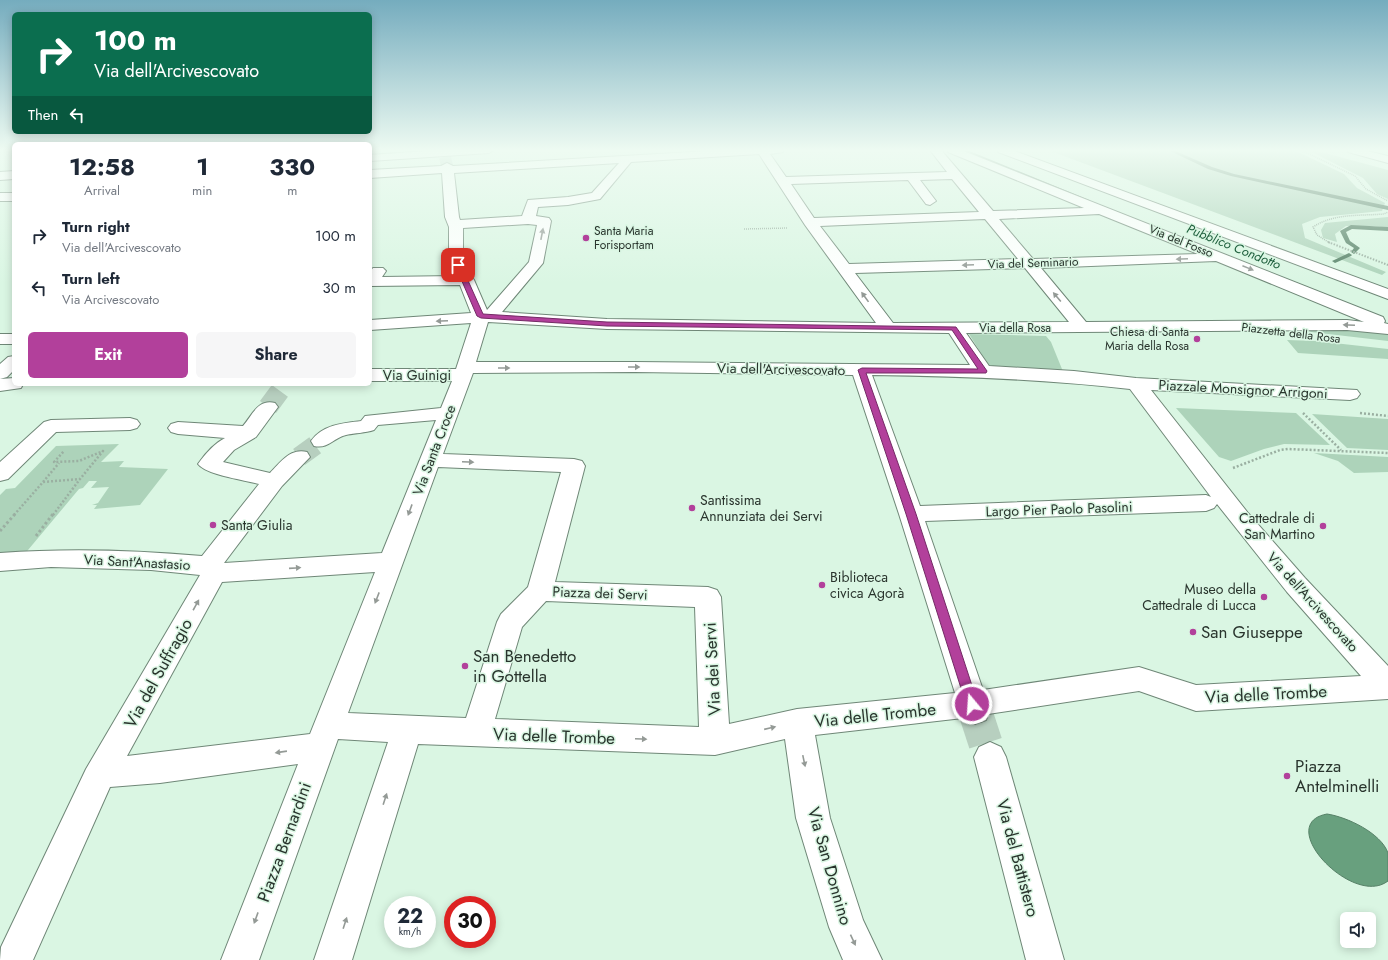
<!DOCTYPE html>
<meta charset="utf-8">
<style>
:root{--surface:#fff;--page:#f6f6f7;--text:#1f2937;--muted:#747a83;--accent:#b2409b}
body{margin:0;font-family:Jost,sans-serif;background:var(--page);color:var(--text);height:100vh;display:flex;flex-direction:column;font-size:15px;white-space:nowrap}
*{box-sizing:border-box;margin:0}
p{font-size:13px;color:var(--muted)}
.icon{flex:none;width:22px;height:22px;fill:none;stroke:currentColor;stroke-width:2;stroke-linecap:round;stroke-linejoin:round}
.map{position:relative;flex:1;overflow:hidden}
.side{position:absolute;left:12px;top:142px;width:360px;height:244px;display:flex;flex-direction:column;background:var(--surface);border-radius:6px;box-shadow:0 2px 10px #0003}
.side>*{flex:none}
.hud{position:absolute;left:12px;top:12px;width:360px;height:122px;border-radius:6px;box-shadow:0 2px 10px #0003;background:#0b6e4f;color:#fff;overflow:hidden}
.controls{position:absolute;left:1340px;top:912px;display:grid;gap:8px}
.controls a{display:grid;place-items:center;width:36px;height:36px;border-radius:6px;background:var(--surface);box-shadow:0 2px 10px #0003;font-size:20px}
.speed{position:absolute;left:384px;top:896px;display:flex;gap:8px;font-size:20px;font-weight:700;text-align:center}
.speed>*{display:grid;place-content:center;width:52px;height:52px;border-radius:50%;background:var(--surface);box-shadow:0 2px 10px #0003;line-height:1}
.speed small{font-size:10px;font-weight:400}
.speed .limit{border:6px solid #d22;background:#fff;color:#111}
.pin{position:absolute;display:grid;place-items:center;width:34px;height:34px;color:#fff;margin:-17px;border-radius:8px;box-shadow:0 2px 6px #0006}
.me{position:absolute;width:44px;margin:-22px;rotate:342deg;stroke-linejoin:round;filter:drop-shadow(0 0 3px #0008)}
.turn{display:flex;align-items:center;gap:14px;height:84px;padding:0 16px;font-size:18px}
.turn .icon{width:52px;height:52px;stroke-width:2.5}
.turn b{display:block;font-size:28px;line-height:34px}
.then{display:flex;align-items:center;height:38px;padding:0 16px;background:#0003;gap:8px;font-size:15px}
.eta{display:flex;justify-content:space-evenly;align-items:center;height:68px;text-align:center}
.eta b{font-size:24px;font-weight:700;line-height:28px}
.action{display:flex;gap:8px;margin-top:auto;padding:8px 16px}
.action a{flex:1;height:46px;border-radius:6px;background:var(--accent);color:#fff;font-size:16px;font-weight:700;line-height:46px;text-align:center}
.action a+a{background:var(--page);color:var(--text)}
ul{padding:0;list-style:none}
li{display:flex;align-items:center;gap:12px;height:52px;padding:0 16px}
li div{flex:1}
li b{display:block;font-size:15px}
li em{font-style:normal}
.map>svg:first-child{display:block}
.green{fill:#add3ba}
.water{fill:#68a07e;stroke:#558066}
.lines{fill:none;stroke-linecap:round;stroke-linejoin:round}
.stream{fill:#558066;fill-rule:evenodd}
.minor-tunnel-far2{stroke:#b7cfbf;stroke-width:12;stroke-dasharray:12 6;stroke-linecap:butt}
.minor-tunnel-far1{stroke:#b7cfbf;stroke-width:20;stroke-dasharray:20 10;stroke-linecap:butt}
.minor-tunnel{stroke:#b7cfbf;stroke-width:34;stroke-dasharray:34 17;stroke-linecap:butt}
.minor-casing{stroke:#6f8777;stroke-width:2}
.major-casing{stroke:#6f8777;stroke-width:2}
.path-far3{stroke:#9aafa1;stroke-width:1.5;stroke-dasharray:1 1;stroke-linecap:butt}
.path-far2{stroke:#9aafa1;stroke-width:2;stroke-dasharray:1.5 1.5;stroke-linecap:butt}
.path-far1{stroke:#9aafa1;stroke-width:2.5;stroke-dasharray:2 2;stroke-linecap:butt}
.path{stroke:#9aafa1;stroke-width:3;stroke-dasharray:2.5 2.5;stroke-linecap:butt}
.minor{fill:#fff;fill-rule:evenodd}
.major{fill:#fff;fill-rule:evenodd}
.oneway{fill:#949a96}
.route{fill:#b2409b;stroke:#742a65}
.poi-dot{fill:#b2409b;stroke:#daf6e3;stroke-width:1.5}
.labels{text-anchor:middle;stroke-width:3;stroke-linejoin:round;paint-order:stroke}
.far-poi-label{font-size:12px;fill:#29342d;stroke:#daf6e3;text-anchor:start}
.far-street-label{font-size:12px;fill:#29342d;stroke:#daf6e3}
.far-water-label{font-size:13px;font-style:italic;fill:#1c5d3b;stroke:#daf6e3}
.street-label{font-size:14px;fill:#29342d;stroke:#daf6e3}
.poi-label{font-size:14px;fill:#29342d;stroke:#daf6e3;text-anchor:start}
.near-poi-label{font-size:17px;fill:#29342d;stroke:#daf6e3;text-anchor:start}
.near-street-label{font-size:17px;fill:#29342d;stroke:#daf6e3}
</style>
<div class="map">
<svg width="1388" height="960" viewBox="0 0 1388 960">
<rect width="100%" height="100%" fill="#daf6e3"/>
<path class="green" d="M 1048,150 L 1294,150 L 1344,174 L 1357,188 L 1385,203 L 1382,211 L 1320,217 L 1302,224 L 1305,238 L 1386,272 L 1382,275 Z
M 1308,150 L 1314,150 L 1388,170 L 1388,199 L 1377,194 L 1363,178 Z
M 1388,217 L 1388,228 L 1375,226 L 1346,226 L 1335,234 L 1337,242 L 1323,238 L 1321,230 L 1325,223 Z
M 1304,328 L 1343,328 L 1388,333 L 1388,341 L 1311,332 Z
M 969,334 L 1046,336 L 1051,342 L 1064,374 L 991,369 Z
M 1287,340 L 1316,341 L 1388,349 L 1388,359 L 1298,353 Z
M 1176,408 L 1296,413 L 1330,445 L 1284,444 L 1264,449 L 1231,461 L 1219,457 Z
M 1312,414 L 1388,419 L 1388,450 L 1347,448 Z
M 119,444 L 101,462 L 124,461 L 119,467 L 168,469 L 140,505 L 94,509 L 97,505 L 92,505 L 98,503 L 109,487 L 91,488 L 97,481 L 89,481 L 83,488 L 79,489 L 23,556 L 0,557 L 0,495 L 6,489 L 15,488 L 56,446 Z
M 1314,453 L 1388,457 L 1388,472 L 1354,473 L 1338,461 Z"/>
<path class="water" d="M 1327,814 C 1347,817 1381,833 1388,853 C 1388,862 1388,873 1388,881 C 1353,908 1273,824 1327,814 Z"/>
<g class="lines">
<path class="stream" d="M 432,150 L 430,152 L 370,156 L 370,154 Z
M 962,150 L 967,150 L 1089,200 L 1084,201 Z
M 1168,150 L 1173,150 L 1212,167 L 1234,174 L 1388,206 L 1388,210 L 1231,176 L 1208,169 Z
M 1351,225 L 1388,227 L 1388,231 L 1352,229 L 1346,232 L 1350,241 L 1360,248 L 1354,254 L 1351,252 L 1354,248 L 1346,243 L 1340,231 Z
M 1349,253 L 1352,255 L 1351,256 L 1335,263 L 1332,261 Z"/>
<path class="minor-tunnel-far2" d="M 445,157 L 447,166"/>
<path class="minor-tunnel-far1" d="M 268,407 L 285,384
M 299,457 L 321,441"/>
<path class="minor-tunnel" d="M 975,711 L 990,757"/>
<defs>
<path id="minor" d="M 443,150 L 494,150 L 489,153 L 370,161 L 370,155 Z
M 726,150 L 784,150 L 783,152 L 770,154 L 786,177 L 947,172 L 930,150 L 941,150 L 993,211 L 1084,208 L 948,152 L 947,150 L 961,150 L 1383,317 L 1385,321 L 1384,323 L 1388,324 L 1388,334 L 1347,330 L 966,333 L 989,366 L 1074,371 L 1136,378 L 1357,390 L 1360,394 L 1357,398 L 1350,400 L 1151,390 L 1248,513 L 1305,578 L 1388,666 L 1388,699 L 1196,711 L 1139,691 L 988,714 L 986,720 L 975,724 L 964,720 L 963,718 L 815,735 L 830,818 L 863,920 L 882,960 L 843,960 L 829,927 L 796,818 L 785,739 L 715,755 L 418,744 L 352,960 L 314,960 L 388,742 L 338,739 L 259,960 L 221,960 L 298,764 L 160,783 L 110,787 L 33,960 L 0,960 L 1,947 L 86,769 L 200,575 L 151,570 L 51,567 L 0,571 L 0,553 C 68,548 135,550 202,556 L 259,484 C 245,480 206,475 198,464 C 205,454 215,443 225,438 L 178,434 L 171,432 L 168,428 L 171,424 L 178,422 L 243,426 C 253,414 258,399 275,403 L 278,407 L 256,437 L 234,450 L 223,462 L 270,473 C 281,462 290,448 307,452 L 310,457 L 282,486 L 224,563 L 382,553 L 436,420 L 378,425 L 374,430 C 365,433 355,433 346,435 C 333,438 329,449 314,446 L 311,441 C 322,425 343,423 361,421 L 365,416 L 441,408 L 452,381 L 370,381 L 370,369 L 456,369 L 471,323 L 370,330 L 370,320 L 471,313 L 460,285 L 370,286 L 370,272 L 373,268 L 383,268 L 386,271 L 382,277 L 456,276 L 449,263 L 449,227 L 445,217 L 442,173 L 370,178 L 370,170 L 441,166 L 447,163 L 453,166 ZM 759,154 L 805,225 L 876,323 L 607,319 L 502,312 L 543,263 L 551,221 L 549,218 L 536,216 L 538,207 L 568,205 L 600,199 L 631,162 ZM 619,163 L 592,193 L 568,197 L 528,200 L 522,216 L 460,220 L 459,217 L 454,173 ZM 952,179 L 979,212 L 814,218 L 791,184 L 908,180 L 926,204 L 930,205 L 936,201 L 920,180 ZM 1099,214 L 1198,254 L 1033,259 L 999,219 ZM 985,219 L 1018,259 L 849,264 L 820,226 ZM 528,224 L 537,225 L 529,262 L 487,310 L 474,280 L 463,263 L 463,228 ZM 1216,261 L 1364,322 L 1347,320 L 1086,322 L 1041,268 ZM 1025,268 L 1069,322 L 893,323 L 855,273 ZM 488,322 L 607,329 L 949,333 L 970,365 L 635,362 L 476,362 ZM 635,372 L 853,375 L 899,514 L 955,693 L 797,709 L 729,724 L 721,597 L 717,590 L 708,587 L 555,582 L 585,466 L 582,461 L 574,459 L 443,454 L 473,373 ZM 872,375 C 959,376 1043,379 1130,389 L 1211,497 L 1206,495 L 920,506 ZM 438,467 L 561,472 L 528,587 L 501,614 L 497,622 L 466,718 L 348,713 ZM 1217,504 L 1287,592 L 1361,676 L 1196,685 L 1139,667 L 983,690 L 925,521 L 1206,511 L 1214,508 ZM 375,572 L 310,734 L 127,756 L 222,582 ZM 546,601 L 695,607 L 699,727 L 495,719 L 522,627 Z
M 997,150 L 1012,150 L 1388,289 L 1388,299 L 998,152 Z
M 14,171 L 14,179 L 0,180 L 0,172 Z
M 0,193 L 14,193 L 14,201 L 0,201 Z
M 0,334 L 14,334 L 14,344 L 0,344 Z
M 14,356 L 14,370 L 7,377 L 0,379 L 0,364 L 8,357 Z
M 14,378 L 14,384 L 23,384 L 21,388 L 0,391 L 0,379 Z
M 130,418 L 137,420 L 140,424 L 137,428 L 130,430 L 56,432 L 8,479 L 0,481 L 0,462 L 44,422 L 51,420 Z
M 990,742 L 1001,747 L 1006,757 L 1064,960 L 1026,960 L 974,757 L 979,747 Z"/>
<path id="major" d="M 1347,150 L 1363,150 L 1388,156 L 1388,163 L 1348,152 Z"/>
</defs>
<use href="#minor" class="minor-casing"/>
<use href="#major" class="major-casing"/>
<path class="path-far3" d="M 1301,150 L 1355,176 L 1366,189 L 1388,201
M 1324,150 L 1334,153
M 744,229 L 788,228
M 1330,243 L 1317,235 L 1313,227 C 1334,213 1360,216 1384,214 L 1388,212"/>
<path class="path-far2" d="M 1328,242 L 1388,265"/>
<path class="path-far1" d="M 1303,413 L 1341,450
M 1360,413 L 1388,416
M 1233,468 L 1280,450 L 1288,449 L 1388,453
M 43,482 L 59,463
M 14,515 L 43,482 L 80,479 L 103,451 L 79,461 L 54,462 L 64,451
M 53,515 L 80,479"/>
<path class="path" d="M 0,531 L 15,514
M 36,536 L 53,514"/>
<use href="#minor" class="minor"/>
<use href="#major" class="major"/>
</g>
<defs><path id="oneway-solid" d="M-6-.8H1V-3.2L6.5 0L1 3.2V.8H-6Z"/></defs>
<g class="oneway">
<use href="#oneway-solid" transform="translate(542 234) rotate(-79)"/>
<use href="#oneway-solid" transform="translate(1182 259) rotate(178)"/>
<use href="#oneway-solid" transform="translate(968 265) rotate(178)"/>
<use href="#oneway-solid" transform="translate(1248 268) rotate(22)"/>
<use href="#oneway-solid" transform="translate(865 297) rotate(-126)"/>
<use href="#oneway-solid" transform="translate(1057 297) rotate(-130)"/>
<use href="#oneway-solid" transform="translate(442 321) rotate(177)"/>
<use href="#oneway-solid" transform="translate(1349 325) rotate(-177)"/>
<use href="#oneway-solid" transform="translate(634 367)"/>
<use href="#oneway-solid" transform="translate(504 368)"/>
<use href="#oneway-solid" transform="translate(468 462) rotate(2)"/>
<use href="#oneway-solid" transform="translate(410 510) rotate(110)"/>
<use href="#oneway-solid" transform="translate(295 568) rotate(-4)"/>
<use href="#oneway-solid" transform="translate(377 598) rotate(111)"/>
<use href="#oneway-solid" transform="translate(196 605) rotate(-61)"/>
<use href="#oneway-solid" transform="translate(770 728) rotate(-13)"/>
<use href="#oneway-solid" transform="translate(641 739) rotate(2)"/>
<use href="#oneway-solid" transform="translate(281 752) rotate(172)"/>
<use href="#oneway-solid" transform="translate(804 761) rotate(78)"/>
<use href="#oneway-solid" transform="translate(385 799) rotate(-72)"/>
<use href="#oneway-solid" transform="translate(256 918) rotate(110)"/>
<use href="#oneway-solid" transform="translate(345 923) rotate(-72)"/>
<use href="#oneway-solid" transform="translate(853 940) rotate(65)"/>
</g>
<linearGradient id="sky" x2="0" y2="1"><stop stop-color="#75acbe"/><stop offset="0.53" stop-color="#eefbf2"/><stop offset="1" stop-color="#eefbf2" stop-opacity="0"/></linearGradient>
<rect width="1388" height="284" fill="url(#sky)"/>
<path class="route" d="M 458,263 L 461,265 L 483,314 L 607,322 L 956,327 L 987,371 L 986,373 L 866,373 L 916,514 L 978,704 L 976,708 L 972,710 L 968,708 L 966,704 L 906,514 L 858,370 L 862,368 L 978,369 L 952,330 L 607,326 L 481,318 L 477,316 L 455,265 Z"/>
<g class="poi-dot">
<circle cx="586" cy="238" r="4"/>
<circle cx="1197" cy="339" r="4"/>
<circle cx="692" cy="508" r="4"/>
<circle cx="213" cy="525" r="4"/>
<circle cx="1323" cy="526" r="4"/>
<circle cx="822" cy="585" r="4"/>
<circle cx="1264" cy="597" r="4"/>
<circle cx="1193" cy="632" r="4"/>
<circle cx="465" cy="666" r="4"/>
<circle cx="1287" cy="776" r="4"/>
</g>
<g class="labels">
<g class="far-poi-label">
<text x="594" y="235">Santa Maria<tspan x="594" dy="14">Forisportam</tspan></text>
<text x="1189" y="336" text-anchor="end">Chiesa di Santa<tspan x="1189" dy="14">Maria della Rosa</tspan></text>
</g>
<g class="far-street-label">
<text transform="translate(1181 241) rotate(22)" y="4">Via del Fosso</text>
<text transform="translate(1033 263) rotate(-2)" y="4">Via del Seminario</text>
<text x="1015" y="332">Via della Rosa</text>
<text transform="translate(1291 333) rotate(7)" y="4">Piazzetta della Rosa</text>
</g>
<g class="far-water-label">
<text transform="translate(1234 246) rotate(22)" y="5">Pubblico Condotto</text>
</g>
<g class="street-label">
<text transform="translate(781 369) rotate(1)" y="5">Via dell'Arcivescovato</text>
<text x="417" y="380">Via Guinigi</text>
<text transform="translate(1243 389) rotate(3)" y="5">Piazzale Monsignor Arrigoni</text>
<text transform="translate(434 450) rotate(-69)" y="5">Via Santa Croce</text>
<text transform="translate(1059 509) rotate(-2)" y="5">Largo Pier Paolo Pasolini</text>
<text transform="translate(137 562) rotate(3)" y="5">Via Sant'Anastasio</text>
<text transform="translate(600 593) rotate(2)" y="5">Piazza dei Servi</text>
<text transform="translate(1313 602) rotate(48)" y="5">Via dell'Arcivescovato</text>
</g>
<g class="poi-label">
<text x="700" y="505">Santissima<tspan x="700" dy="16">Annunziata dei Servi</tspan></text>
<text x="1315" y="523" text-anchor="end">Cattedrale di<tspan x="1315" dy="16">San Martino</tspan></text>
<text x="221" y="530">Santa Giulia</text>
<text x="830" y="582">Biblioteca<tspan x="830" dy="16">civica Agorà</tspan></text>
<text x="1256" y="594" text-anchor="end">Museo della<tspan x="1256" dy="16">Cattedrale di Lucca</tspan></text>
</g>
<g class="near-poi-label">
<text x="1201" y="638">San Giuseppe</text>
<text x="473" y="662">San Benedetto<tspan x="473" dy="20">in Gottella</tspan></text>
<text x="1295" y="772">Piazza<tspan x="1295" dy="20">Antelminelli</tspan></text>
</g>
<g class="near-street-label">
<text transform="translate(712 669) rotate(-93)" y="6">Via dei Servi</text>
<text transform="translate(158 673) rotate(-61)" y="6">Via del Suffragio</text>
<text transform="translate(1266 694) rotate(-3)" y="6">Via delle Trombe</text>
<text transform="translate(875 715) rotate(-6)" y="6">Via delle Trombe</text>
<text transform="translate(554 736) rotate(2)" y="6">Via delle Trombe</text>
<text transform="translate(284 842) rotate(-70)" y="6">Piazza Bernardini</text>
<text transform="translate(1018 858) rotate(75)" y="6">Via del Battistero</text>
<text transform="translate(830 866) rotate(74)" y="6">Via San Donnino</text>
</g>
</g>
</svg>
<div class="controls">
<a><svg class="icon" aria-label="sound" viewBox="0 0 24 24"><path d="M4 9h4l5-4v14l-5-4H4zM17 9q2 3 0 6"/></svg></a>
</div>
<div class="speed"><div>22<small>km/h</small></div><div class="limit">30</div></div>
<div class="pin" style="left:458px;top:265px;background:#d93025"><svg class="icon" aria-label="arrive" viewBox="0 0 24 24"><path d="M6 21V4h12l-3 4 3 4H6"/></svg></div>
<svg class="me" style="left:972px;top:704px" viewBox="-20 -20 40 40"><circle r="17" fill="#b2409b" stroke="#fff" stroke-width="3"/><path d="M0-11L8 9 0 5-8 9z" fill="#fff"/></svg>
<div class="hud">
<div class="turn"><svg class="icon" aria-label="right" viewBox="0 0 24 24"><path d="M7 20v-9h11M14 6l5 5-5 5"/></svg><div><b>100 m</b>Via dell'Arcivescovato</div></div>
<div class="then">Then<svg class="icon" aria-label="left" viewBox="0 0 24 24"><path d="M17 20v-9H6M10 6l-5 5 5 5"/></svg></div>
</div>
<section class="side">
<div class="eta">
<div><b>12:58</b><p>Arrival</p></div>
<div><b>1</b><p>min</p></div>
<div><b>330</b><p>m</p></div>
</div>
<ul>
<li><svg class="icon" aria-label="right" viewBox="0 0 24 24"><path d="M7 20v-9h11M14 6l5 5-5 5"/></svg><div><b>Turn right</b><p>Via dell'Arcivescovato</p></div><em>100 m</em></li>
<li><svg class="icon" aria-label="left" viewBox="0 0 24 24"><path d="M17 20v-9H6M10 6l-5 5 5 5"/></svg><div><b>Turn left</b><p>Via Arcivescovato</p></div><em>30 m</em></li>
</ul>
<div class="action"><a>Exit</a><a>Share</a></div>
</section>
</div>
